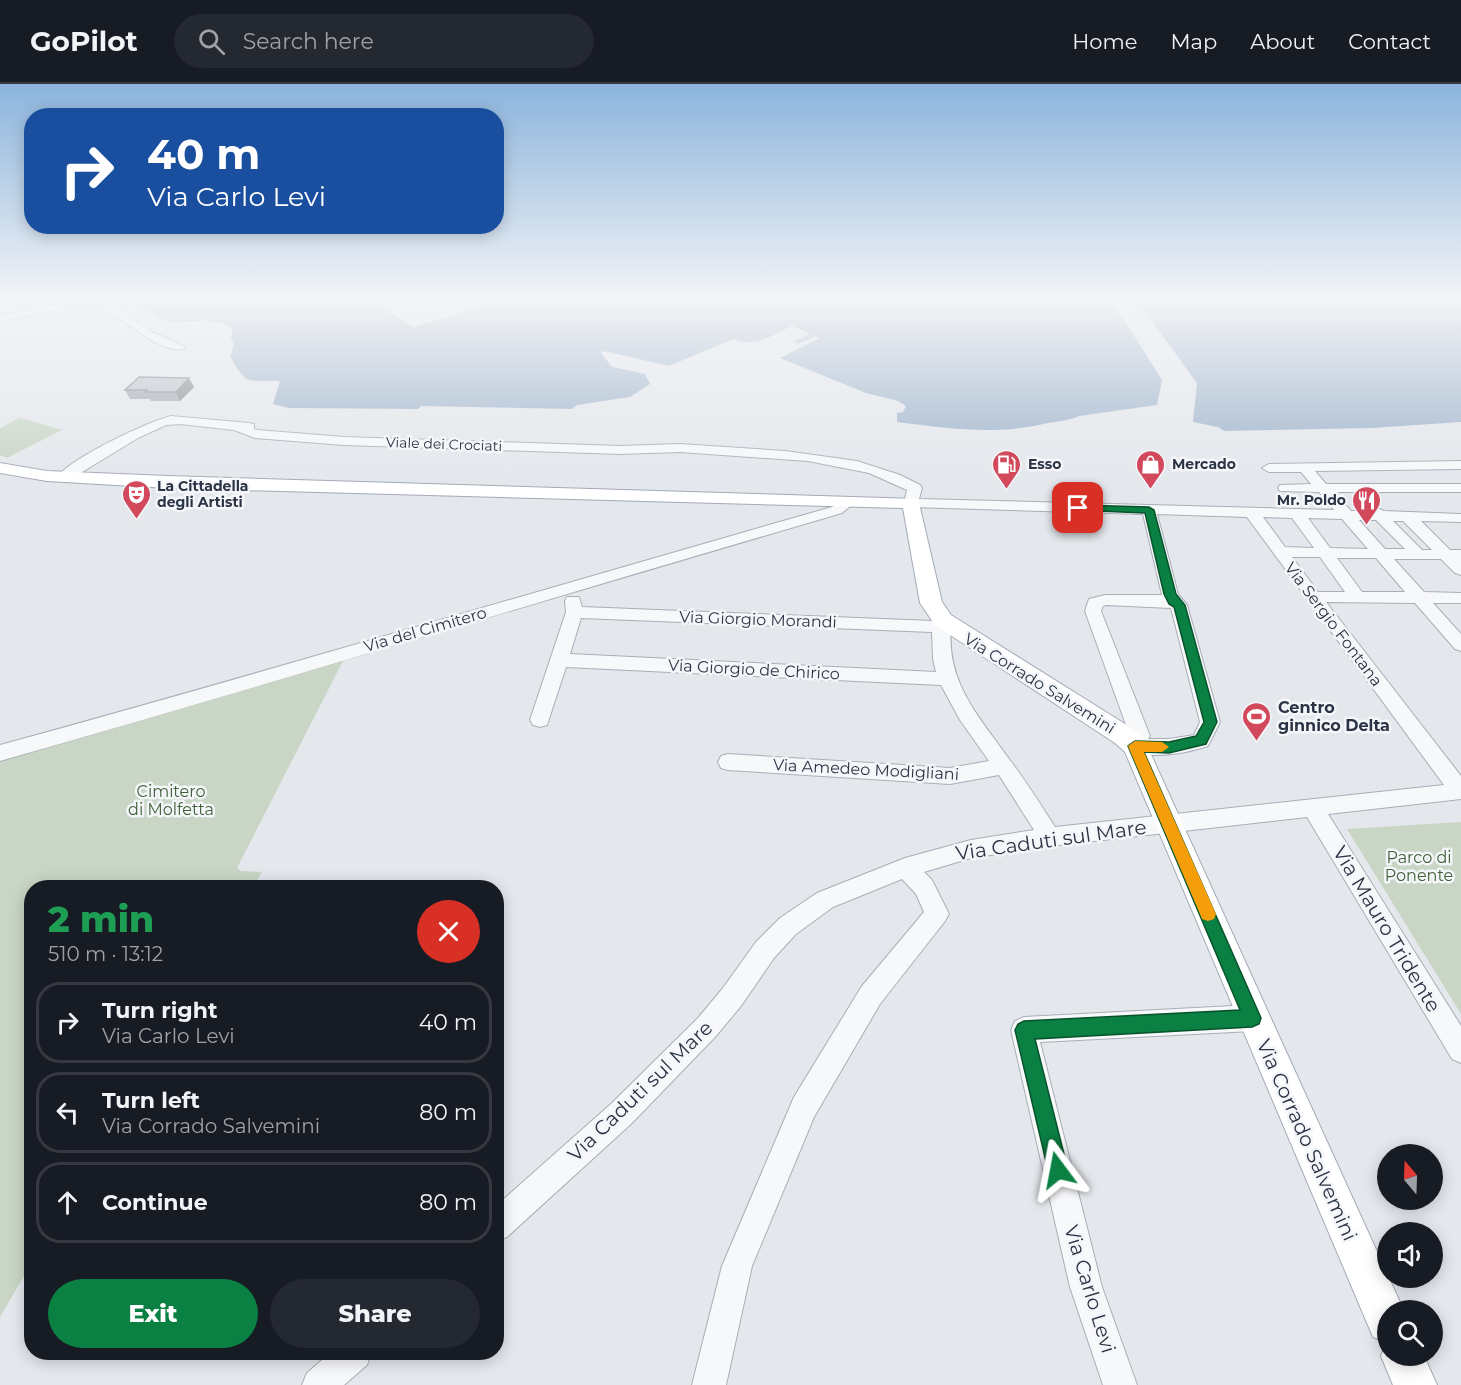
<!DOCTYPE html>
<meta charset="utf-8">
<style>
:root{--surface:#171b24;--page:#242831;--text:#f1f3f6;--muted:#9ea1a6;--line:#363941;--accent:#0b8043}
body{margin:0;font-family:Montserrat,sans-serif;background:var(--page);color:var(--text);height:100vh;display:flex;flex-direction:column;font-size:22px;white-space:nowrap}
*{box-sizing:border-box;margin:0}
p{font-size:20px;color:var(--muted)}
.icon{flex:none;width:33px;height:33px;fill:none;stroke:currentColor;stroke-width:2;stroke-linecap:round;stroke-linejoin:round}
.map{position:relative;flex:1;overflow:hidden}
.drawer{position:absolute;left:24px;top:796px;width:480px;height:480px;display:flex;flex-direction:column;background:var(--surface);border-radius:24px;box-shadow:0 3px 15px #0003}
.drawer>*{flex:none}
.hud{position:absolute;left:24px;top:24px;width:480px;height:126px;border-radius:24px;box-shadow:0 3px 15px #0003;background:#1a4fa0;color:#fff;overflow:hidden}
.needle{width:39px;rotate:341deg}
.buttons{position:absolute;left:1377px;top:1060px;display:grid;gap:12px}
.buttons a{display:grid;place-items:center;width:66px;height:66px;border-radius:50%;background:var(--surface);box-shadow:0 3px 15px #0003;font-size:30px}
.pin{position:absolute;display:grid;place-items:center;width:51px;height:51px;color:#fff;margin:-26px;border-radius:12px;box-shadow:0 3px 9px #0006}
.me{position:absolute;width:66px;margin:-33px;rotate:347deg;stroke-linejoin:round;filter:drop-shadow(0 0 4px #0008)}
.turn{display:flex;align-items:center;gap:21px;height:126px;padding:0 24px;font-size:27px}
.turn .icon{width:78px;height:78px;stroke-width:2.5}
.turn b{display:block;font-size:42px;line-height:51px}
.round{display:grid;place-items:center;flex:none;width:63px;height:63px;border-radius:32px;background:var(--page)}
.head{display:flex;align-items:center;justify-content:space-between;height:102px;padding:0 24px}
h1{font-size:36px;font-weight:800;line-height:45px;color:#1e9e55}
.action{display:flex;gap:12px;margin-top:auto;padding:12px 24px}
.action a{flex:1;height:69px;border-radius:36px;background:var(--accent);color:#fff;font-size:24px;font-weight:800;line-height:69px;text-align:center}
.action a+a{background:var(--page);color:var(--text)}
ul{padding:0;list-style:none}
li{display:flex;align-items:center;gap:18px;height:81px;margin:0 12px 9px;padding:0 12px;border:3px solid var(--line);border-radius:24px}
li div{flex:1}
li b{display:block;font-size:22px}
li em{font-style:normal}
header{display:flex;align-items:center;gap:36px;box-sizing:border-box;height:84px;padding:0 30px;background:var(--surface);border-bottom:2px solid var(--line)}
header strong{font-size:28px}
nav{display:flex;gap:33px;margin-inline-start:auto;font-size:21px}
.search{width:420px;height:54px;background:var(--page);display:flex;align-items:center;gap:15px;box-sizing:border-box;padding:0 21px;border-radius:33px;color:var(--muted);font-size:22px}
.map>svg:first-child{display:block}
.green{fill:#c9d6c5}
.water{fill:#9fb4cc}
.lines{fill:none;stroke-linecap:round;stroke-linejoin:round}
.minor-casing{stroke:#a9aeb7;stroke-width:2}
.major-casing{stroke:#a3abb8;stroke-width:2}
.minor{fill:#f7f8fa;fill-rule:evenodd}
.major{fill:#fff;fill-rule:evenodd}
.wall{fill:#a1a5ae}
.shaded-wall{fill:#83868d}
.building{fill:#bbc0ca;stroke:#83868d;stroke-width:1.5}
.route{fill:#0b8043;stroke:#07532c;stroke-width:1.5}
.slow{fill:#f59e0b}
.labels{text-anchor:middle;stroke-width:5;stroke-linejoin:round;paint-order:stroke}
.far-street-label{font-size:14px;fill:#2b3445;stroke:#f4f6f9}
.far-poi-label{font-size:14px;font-weight:bold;fill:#2b3445;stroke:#f4f6f9;text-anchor:start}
.street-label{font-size:16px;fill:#2b3445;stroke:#f4f6f9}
.poi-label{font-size:16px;font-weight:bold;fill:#2b3445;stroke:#f4f6f9;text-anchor:start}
.park-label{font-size:16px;fill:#3f6138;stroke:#f4f6f9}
.near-street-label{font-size:20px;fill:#2b3445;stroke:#f4f6f9}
</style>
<header>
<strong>GoPilot</strong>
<div class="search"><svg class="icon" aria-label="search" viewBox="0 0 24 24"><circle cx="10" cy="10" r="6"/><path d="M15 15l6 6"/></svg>Search here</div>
<nav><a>Home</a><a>Map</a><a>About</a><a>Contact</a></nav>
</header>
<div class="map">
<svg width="1461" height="1301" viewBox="0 0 1461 1301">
<rect width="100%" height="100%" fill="#e4e7ec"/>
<path class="green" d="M 20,334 L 62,346 L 7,374 L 0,371 L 0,344 Z
M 345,573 L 237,784 L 241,787 L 262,788 L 252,804 L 32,804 L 31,1180 L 0,1233 L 0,674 Z
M 1461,738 L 1461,930 L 1347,745 Z"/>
<path class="water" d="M 136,217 L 371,217 L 414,243 L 502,217 L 1112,217 L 1162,296 L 1157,321 L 1079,332 C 1066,338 1053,337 1039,341 C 992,351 944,344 897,338 L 897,329 L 903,328 L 906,322 L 898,317 L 866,309 L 780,274 L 820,254 L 815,252 L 798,260 L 793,258 L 810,250 L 792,242 C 770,252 757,264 733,255 L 669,282 L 604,267 L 601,269 L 612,283 L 645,290 L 650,300 L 630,313 L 577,321 L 572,325 L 421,322 L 418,325 L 289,324 L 273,320 L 280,297 C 247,296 246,302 230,272 L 234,261 L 231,254 L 233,246 C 214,228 180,243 159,235 C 151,232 143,222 136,217 Z
M 1137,217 L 1461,217 L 1461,338 L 1372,344 L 1224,347 L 1218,343 L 1193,338 L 1197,299 Z"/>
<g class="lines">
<defs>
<path id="minor" d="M 97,217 L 110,220 L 148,246 L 185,263 L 183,265 C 158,270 122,231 101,224 C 80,217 23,233 0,238 L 0,232 L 57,220 Z
M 171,332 L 249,339 L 254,340 L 254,345 L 257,346 L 344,353 L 620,362 L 680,360 L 785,367 L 857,377 L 900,391 L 920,401 L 922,404 L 919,415 L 1334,426 L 1319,408 L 1280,407 L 1278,404 L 1280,401 L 1311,400 L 1301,388 L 1269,388 L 1262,384 L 1269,380 L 1461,377 L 1461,385 L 1315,387 L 1326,400 L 1461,400 L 1461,408 L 1334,408 L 1351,427 L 1368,427 L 1375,423 L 1384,427 L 1461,430 L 1461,438 L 1421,437 L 1450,466 L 1461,466 L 1461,491 L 1455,489 L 1441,475 L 1394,475 L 1424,508 L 1461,509 L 1461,519 L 1433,519 L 1461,550 L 1461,567 L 1455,565 L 1415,519 L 1326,518 L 1461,692 L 1461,715 L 1328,730 L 1461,942 L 1461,979 L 1452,975 L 1307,733 L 1050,762 L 971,774 L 924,788 L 932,796 L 949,830 L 945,837 L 880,920 L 814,1033 L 752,1182 L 726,1301 L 692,1301 L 722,1182 L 794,1013 L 862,902 L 924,828 L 916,810 L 902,795 L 833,823 L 796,850 L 774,874 L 741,922 L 716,952 L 632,1039 L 507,1153 L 496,1157 L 496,1122 L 612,1019 L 698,934 L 723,904 L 756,858 L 780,834 L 817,809 L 905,774 L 971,756 L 1034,746 L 999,691 L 950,700 L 728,686 L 721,684 L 718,678 L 721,672 L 728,670 L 950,684 L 989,677 L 960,636 L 941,601 L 566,583 L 547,641 L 540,643 L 533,641 L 530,636 L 566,528 L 565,517 L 567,513 L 579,513 L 582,523 L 934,537 L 937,532 L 949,532 L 952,536 C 943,595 977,630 1009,675 C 1026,697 1040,720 1055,743 L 1444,701 L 1247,433 L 1157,430 L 1178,510 L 1187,521 L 1220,638 L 1208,662 C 1184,670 1153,675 1128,667 L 1125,662 L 1130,652 L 1085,527 L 1089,515 L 1105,511 L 1162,511 L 1143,430 L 911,423 L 904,419 L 907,406 L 869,389 L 808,377 L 680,368 L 620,370 L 344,361 L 255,354 L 234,346 L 180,340 L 166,341 L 138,354 L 69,396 L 64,397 L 57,393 C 73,373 145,339 171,332 ZM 1263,433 L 1292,434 L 1314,464 L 1285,463 ZM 1308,434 L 1342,435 L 1368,465 L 1330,464 ZM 1359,436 L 1376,436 L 1405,465 L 1385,465 ZM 1393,437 L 1403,437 L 1432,466 L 1422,466 ZM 1292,473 L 1320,473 L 1345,508 L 1318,508 ZM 1337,474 L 1376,474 L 1405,508 L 1362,508 ZM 1106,521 L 1171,524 L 1200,638 L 1194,651 L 1169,655 L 1148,655 L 1150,652 L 1101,527 L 1103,522 ZM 581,534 L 932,548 L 933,575 L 936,588 L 570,570 Z
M 848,414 L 855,418 L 842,429 C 561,511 281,597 0,677 L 0,661 C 278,585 554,502 832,423 Z
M 1252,921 L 1261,925 L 1265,934 L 1261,943 L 1252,947 L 1040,958 L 1102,1203 L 1137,1301 L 1103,1301 L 1070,1203 L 1011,946 L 1015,937 L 1024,933 Z
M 330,1269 L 371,1269 L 367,1281 L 344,1301 L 302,1301 L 307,1289 Z"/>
<path id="major" d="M 0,379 L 47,387 L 168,392 L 918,415 L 942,518 L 951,531 L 1133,645 L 1144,655 L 1404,1227 L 1388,1227 L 1388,1272 L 1424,1272 L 1437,1301 L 1393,1301 L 1381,1272 L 1386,1258 L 1373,1253 L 1125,668 L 1115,659 L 935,541 L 920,519 L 903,424 L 168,404 L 47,397 L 0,389 Z"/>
</defs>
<use href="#minor" class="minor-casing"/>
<use href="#major" class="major-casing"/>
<use href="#minor" class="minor"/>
<use href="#major" class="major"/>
</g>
<path class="wall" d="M 194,303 L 180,317 L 151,317 L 150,315 L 130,315 L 125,306 Z"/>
<path class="shaded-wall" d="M 189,294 L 194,303 L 180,317 L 176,308 Z"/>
<path class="building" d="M 139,293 L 189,294 L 176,308 L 145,308 L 147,306 L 125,306 Z"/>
<linearGradient id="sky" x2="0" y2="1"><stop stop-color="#8bb4dd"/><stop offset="0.54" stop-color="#f3f4f6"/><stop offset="1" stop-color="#f3f4f6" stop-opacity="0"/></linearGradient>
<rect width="1461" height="399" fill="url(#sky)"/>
<path class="route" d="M 1078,421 L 1149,423 L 1154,426 L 1176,510 L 1185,521 L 1217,638 L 1206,660 L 1169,669 L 1144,668 L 1261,934 L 1259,940 L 1252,943 L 1035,955 L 1068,1086 L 1065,1093 L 1058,1096 L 1051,1093 L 1048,1086 L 1015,946 L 1018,940 L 1024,937 L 1240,926 L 1128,662 L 1135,657 L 1169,658 L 1196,652 L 1204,638 L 1174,523 L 1169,520 L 1164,510 L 1145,429 L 1074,426 L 1073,424 Z"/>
<path class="slow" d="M 1135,657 L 1162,658 L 1169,663 L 1162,668 L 1144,668 L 1216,830 L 1214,835 L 1208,837 L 1202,835 L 1200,830 L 1128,662 Z"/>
<defs>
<symbol id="fuel-pin" viewBox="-11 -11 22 30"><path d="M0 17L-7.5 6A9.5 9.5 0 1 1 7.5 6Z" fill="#d1495b" stroke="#f4f6f9"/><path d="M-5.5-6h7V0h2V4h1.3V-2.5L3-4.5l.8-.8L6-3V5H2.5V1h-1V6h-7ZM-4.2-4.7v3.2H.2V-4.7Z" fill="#fff"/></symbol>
<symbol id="shop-pin" viewBox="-11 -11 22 30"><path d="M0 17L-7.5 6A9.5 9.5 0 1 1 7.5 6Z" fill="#d1495b" stroke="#f4f6f9"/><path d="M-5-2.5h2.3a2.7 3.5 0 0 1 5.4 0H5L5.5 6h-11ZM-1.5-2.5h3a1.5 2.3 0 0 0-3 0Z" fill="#fff"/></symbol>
<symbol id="theatre-pin" viewBox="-11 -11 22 30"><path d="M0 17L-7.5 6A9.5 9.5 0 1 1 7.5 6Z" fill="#d1495b" stroke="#f4f6f9"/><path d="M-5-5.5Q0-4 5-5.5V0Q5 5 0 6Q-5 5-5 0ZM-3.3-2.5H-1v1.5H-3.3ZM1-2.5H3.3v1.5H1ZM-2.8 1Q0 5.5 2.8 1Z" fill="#fff"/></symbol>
<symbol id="restaurant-pin" viewBox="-11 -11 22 30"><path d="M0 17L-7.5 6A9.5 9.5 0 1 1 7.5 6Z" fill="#d1495b" stroke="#f4f6f9"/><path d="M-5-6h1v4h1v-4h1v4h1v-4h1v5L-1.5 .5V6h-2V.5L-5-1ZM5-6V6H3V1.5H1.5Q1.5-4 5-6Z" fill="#fff"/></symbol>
<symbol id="stadium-pin" viewBox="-11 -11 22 30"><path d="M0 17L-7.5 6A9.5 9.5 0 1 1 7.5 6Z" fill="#d1495b" stroke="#f4f6f9"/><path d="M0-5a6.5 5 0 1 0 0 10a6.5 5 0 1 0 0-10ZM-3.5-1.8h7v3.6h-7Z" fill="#fff"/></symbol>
</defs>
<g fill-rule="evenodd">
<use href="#fuel-pin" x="990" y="364" width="33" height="45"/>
<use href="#shop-pin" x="1134" y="364" width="33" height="45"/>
<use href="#theatre-pin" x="120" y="394" width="33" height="45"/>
<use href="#restaurant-pin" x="1350" y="400" width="33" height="45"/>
<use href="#stadium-pin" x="1240" y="616" width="33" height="45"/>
</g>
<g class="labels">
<g class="far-street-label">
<text transform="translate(444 360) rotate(2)" y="5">Viale dei Crociati</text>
</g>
<g class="far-poi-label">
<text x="1028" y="385">Esso</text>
<text x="1172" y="385">Mercado</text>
<text x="157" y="407">La Cittadella<tspan x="157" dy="16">degli Artisti</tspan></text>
<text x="1346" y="421" text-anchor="end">Mr. Poldo</text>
</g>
<g class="street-label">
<text transform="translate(758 535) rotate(2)" y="6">Via Giorgio Morandi</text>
<text transform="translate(1334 540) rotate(53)" y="6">Via Sergio Fontana</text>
<text transform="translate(425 545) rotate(-16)" y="6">Via del Cimitero</text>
<text transform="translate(754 585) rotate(3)" y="6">Via Giorgio de Chirico</text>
<text transform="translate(1040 599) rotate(32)" y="6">Via Corrado Salvemini</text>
<text transform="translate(866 685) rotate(3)" y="6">Via Amedeo Modigliani</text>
</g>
<g class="poi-label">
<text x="1278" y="629">Centro<tspan x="1278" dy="18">ginnico Delta</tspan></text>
</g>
<g class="park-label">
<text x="171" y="713">Cimitero<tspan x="171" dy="18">di Molfetta</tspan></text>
<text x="1419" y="779">Parco di<tspan x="1419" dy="18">Ponente</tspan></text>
</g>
<g class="near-street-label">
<text transform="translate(1051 756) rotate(-8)" y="7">Via Caduti sul Mare</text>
<text transform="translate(1387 845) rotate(59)" y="7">Via Mauro Tridente</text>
<text transform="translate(640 1007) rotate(-44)" y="7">Via Caduti sul Mare</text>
<text transform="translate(1307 1056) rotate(66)" y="7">Via Corrado Salvemini</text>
<text transform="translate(1090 1205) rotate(73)" y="7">Via Carlo Levi</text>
</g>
</g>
</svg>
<div class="buttons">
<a><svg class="needle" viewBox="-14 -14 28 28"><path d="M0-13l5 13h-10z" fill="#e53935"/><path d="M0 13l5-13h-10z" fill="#9ea1a6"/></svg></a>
<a><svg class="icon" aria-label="sound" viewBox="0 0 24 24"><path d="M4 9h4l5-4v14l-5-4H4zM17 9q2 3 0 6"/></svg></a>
<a><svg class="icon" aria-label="search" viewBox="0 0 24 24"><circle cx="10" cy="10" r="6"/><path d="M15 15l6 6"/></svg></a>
</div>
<div class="pin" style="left:1078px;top:424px;background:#d93025"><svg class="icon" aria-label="arrive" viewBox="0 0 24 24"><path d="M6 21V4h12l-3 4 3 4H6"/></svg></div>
<svg class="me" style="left:1058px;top:1086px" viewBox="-20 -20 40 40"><path d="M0-17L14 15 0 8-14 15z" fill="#0b8043" stroke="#fff" stroke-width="4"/></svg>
<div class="hud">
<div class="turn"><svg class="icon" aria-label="right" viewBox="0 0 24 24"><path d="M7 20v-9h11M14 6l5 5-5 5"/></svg><div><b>40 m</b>Via Carlo Levi</div></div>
</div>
<section class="drawer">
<div class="head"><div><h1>2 min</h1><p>510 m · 13:12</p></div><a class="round" style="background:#d93025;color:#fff"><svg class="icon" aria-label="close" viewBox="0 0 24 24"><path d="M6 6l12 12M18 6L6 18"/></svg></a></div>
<ul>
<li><svg class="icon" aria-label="right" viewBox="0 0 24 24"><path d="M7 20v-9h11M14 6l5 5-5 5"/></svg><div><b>Turn right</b><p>Via Carlo Levi</p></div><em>40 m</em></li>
<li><svg class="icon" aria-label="left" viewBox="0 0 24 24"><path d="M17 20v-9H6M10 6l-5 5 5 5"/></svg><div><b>Turn left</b><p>Via Corrado Salvemini</p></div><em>80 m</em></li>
<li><svg class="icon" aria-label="ahead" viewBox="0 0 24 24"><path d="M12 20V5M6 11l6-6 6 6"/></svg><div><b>Continue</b></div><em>80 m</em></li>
</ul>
<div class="action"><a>Exit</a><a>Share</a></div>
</section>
</div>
